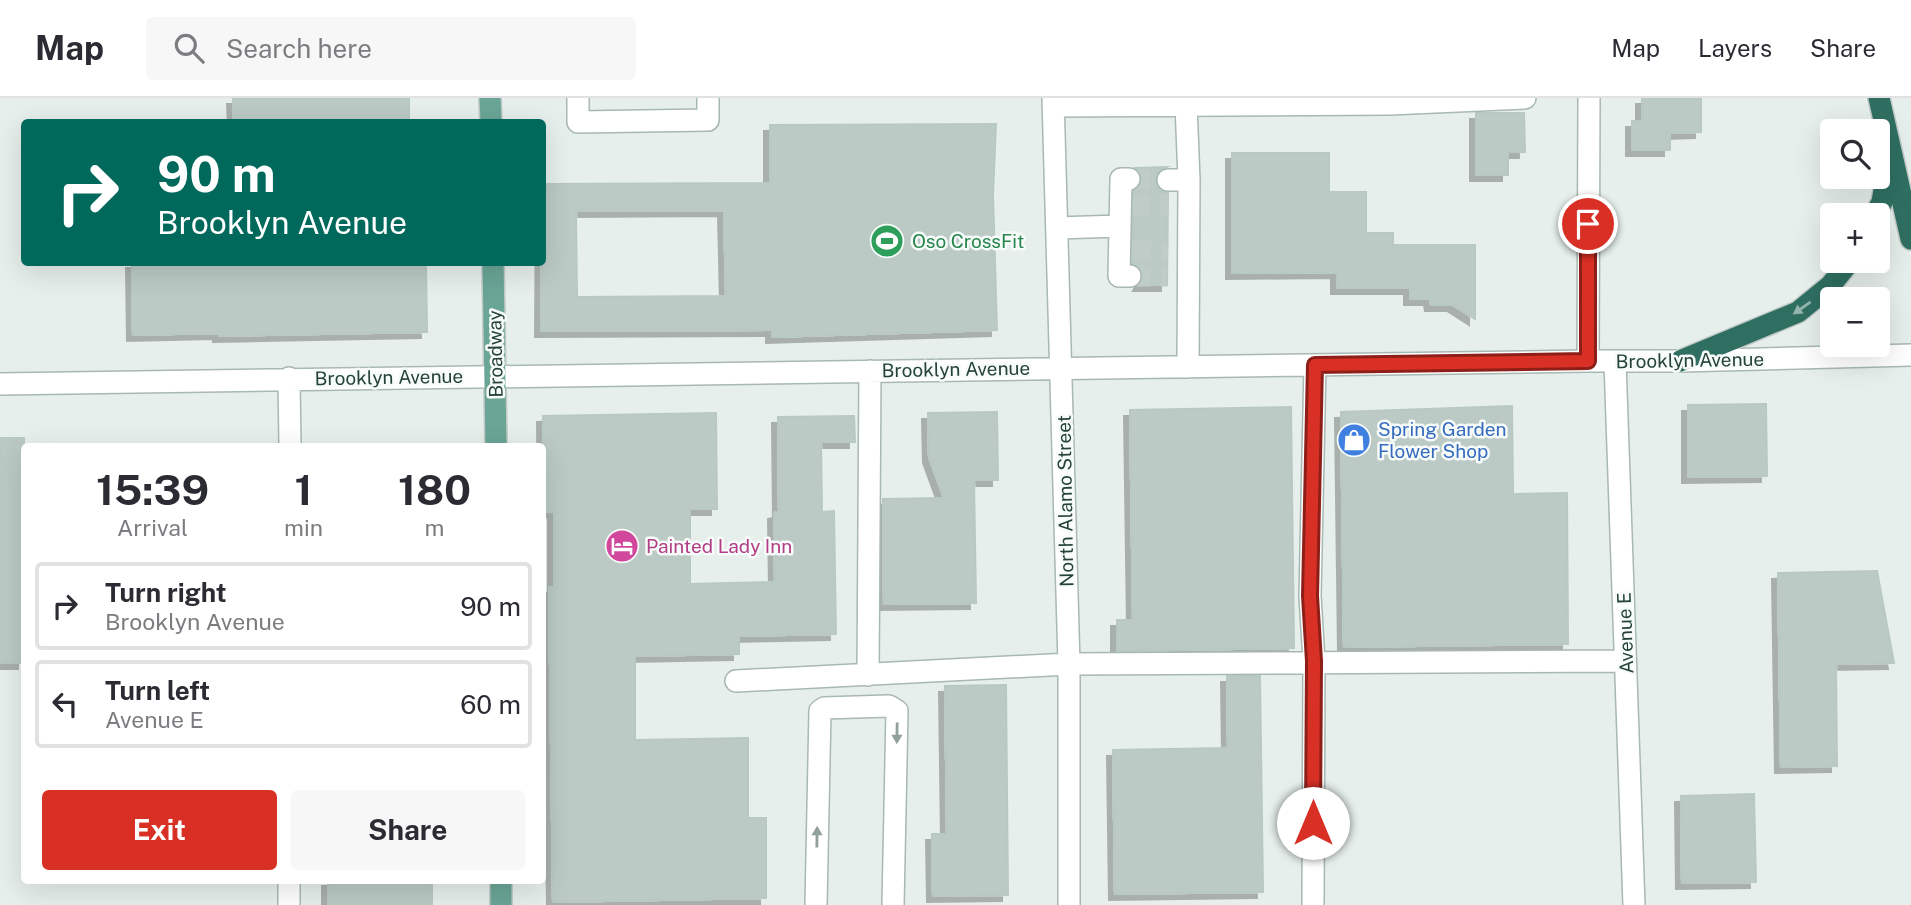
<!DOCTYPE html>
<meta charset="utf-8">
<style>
:root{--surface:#fff;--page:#f7f7f7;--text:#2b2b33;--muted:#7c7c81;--line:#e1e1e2;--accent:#d93025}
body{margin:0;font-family:"Public Sans",sans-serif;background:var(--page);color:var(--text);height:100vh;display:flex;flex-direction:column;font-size:26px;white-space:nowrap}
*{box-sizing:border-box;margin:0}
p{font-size:23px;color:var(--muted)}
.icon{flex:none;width:38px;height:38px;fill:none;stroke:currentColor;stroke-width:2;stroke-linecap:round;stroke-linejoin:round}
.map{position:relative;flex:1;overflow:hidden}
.drawer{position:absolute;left:21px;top:345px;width:525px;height:441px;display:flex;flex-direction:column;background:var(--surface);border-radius:7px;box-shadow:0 7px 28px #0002}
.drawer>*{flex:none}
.hud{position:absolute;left:21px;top:21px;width:525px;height:147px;border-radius:7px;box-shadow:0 7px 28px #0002;background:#00695c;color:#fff;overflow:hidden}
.controls{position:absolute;left:1820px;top:21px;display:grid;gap:14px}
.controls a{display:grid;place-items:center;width:70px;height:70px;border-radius:7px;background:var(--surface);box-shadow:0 7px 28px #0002;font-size:35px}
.pin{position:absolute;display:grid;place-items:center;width:60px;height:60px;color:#fff;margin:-30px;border:4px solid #fff;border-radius:50%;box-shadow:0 2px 7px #0007}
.me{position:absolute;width:77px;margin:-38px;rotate:0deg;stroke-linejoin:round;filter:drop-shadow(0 0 5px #0008)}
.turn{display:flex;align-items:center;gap:24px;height:147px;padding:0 21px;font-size:32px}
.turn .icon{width:91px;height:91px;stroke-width:2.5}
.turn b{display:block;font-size:49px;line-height:60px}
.eta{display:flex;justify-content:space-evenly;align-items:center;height:119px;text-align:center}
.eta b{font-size:42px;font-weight:700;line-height:49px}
.primary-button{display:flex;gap:14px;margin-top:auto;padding:14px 21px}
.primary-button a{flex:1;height:80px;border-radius:7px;background:var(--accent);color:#fff;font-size:28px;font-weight:700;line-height:80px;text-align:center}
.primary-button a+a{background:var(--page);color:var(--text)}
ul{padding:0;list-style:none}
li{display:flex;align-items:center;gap:21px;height:88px;margin:0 14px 10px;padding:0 7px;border:4px solid var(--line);border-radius:7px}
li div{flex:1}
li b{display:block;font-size:26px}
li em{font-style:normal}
header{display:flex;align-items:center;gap:42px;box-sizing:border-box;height:98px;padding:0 35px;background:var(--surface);border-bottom:2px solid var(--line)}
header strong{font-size:33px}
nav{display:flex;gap:38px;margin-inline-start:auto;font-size:24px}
.search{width:490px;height:63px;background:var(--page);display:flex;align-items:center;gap:18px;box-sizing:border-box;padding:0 24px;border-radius:7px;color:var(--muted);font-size:26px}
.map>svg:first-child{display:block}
.building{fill:#bbcac4;stroke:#b8c9c2;stroke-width:2;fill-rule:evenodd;filter:url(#shadow)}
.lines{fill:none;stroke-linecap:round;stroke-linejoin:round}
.minor-tunnel{stroke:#bfccc8;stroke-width:21;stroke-dasharray:21 10;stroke-linecap:butt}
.minor-casing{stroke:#a8b8b2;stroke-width:24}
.major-casing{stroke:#c2cac8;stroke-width:24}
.highway-casing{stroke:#c2cac8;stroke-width:24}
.minor{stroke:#fff;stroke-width:21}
.major{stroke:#6aa596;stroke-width:21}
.highway{stroke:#2f6f62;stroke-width:21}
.oneway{fill:#93b5ae}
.oneway2{fill:#92a09c}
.route-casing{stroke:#8d1f18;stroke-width:18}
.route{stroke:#d93025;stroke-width:12}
.labels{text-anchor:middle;stroke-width:5;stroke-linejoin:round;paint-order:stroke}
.leisure-label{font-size:19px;fill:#27864d;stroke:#f7fbf9;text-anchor:start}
.street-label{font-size:19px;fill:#24423a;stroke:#f7fbf9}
.shop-label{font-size:19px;fill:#366cbe;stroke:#f7fbf9;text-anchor:start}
.hotel-label{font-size:19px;fill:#b23c85;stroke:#f7fbf9;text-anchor:start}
</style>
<header>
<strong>Map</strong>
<div class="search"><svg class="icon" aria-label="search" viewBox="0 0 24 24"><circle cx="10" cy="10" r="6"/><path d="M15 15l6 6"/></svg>Search here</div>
<nav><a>Map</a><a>Layers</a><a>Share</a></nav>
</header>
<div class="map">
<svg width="1911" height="807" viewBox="0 0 1911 807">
<defs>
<filter id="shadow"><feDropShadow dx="-6" dy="6" stdDeviation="0" flood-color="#0004"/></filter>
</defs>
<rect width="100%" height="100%" fill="#e6efeb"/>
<path class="building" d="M 233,0 L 409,0 L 409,24 L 234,24 Z
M 1642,0 L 1701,0 L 1701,34 L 1670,35 L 1670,52 L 1632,52 L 1632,23 L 1642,23 Z
M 1476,15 L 1524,15 L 1525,54 L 1508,54 L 1508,77 L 1476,77 Z
M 996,26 L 993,96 L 997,232 L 772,239 L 772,232 L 541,233 L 542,86 L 770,85 L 770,27 ZM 724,112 L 726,198 L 577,199 L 576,113 Z
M 1232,55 L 1329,55 L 1329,94 L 1366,94 L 1366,135 L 1393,135 L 1393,147 L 1475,147 L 1475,221 L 1453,207 L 1431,207 L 1430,201 L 1410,201 L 1410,190 L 1337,190 L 1337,174 L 1232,175 Z
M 1167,69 L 1157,75 L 1155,83 L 1161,93 L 1168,95 L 1167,187 L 1139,187 L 1143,179 L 1142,172 L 1132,165 L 1134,93 L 1140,88 L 1142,80 L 1135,70 Z
M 132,164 L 426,164 L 427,234 L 219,238 L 219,235 L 133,237 Z
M 1766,306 L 1767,378 L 1688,379 L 1688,307 Z
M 1512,308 L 1513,396 L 1567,395 L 1568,546 L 1344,549 L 1341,314 Z
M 1291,309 L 1294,550 L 1117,553 L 1117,522 L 1133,522 L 1130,312 Z
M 997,314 L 998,382 L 974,382 L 976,505 L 884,506 L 883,401 L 944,400 L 929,359 L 928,315 Z
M 716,315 L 717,411 L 690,411 L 690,486 L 775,484 L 774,415 L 779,414 L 778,319 L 854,318 L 855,344 L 821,344 L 822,414 L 834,413 L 836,536 L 739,538 L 739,556 L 635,558 L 635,642 L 748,640 L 748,720 L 766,720 L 766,800 L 553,804 L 549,489 L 554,489 L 554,413 L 544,414 L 543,318 Z
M 0,340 L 24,340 L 24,565 L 0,565 Z
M 1877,473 L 1894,565 L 1836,566 L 1837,668 L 1781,669 L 1778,475 Z
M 1227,578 L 1260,578 L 1263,794 L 1115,796 L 1113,652 L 1228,650 Z
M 1006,587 L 1008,797 L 933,798 L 932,736 L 947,736 L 945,588 Z
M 1754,696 L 1756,784 L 1682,785 L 1681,698 Z
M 328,782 L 432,782 L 432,807 L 328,807 Z"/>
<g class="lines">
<path class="minor-tunnel" d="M 1129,81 L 1168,82
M 1129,108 L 1168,107
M 1130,153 L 1168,154
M 1130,178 L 1167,178"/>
<defs>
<path id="minor" d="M 578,0 L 578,24 L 708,22 L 708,0
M 1053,0 L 1069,566 L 1069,807
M 1186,6 L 1189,82 L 1188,269
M 1053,8 L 1390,6 L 1525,0
M 1129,81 L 1121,81 L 1119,178 L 1130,178
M 1168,82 L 1189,82
M 1057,130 L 1120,128
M 1588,263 L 1589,0
M 1615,264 L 1634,807
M 289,280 L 290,348
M 0,286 L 1588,263 L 1680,263 L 1911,257
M 868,577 L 870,273
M 736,583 L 1069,566 L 1625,563
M 289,807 L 289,782
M 816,807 L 820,613 L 824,610 L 889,608 L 897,613 L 893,807
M 1313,807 L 1314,563 L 1310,498 L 1315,267"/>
<path id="major" d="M 490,0 L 491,24
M 493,164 L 496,348
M 501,782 L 501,807"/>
<path id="highway" d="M 1879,0 L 1911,141
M 1875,117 L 1882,104 L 1889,62
M 1680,263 L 1798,214 L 1830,188 L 1850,163"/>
</defs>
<use href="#minor" class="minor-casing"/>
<use href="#major" class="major-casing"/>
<use href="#highway" class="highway-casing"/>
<use href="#minor" class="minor"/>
<use href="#major" class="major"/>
<use href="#highway" class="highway"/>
</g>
<defs><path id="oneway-solid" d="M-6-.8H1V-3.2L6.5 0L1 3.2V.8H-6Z" transform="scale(1.75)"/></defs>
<use class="oneway" href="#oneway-solid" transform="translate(1802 210) rotate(145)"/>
<g class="oneway2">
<use href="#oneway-solid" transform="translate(897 635) rotate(91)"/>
<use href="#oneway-solid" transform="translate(817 739) rotate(-89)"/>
</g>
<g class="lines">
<defs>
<path id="route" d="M 1313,725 L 1314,563 L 1310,498 L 1315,267 L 1588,263 L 1588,126"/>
</defs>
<use href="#route" class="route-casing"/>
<use href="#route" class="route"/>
</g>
<defs>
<symbol id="stadium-disc" viewBox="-11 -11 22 22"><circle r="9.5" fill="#2e9e5b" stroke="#f7fbf9"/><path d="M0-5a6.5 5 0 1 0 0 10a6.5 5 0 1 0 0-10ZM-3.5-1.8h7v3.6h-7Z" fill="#fff"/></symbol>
<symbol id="shop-disc" viewBox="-11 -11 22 22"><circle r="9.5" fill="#3f7fe0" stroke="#f7fbf9"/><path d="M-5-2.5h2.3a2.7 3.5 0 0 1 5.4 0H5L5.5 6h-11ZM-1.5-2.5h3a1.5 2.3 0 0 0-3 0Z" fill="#fff"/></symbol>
<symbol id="hotel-disc" viewBox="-11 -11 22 22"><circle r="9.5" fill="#d1479c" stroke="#f7fbf9"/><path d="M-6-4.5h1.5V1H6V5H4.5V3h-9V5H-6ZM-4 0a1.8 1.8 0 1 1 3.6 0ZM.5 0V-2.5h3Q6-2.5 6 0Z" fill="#fff"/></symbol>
</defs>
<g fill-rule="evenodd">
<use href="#stadium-disc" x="868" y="124" width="38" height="38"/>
<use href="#shop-disc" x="1335" y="323" width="38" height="38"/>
<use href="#hotel-disc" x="603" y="429" width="38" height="38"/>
</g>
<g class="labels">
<g class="leisure-label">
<text x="912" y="150">Oso CrossFit</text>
</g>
<g class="street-label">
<text transform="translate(495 256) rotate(-91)" y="7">Broadway</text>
<text transform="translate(1690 262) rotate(-1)" y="7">Brooklyn Avenue</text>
<text transform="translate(956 271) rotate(-1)" y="7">Brooklyn Avenue</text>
<text transform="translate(389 279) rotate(-1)" y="7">Brooklyn Avenue</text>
<text transform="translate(1065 403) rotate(-91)" y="7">North Alamo Street</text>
<text transform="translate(1625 535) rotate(-92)" y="7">Avenue E</text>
</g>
<g class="shop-label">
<text x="1378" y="338">Spring Garden<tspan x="1378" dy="22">Flower Shop</tspan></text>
</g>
<g class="hotel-label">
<text x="646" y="455">Painted Lady Inn</text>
</g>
</g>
</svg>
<div class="controls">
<a><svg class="icon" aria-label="search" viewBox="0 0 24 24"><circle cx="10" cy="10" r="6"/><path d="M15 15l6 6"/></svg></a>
<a>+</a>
<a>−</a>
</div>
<div class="pin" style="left:1588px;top:126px;background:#d93025"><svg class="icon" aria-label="arrive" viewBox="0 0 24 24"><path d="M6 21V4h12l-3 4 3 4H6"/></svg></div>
<svg class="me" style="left:1313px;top:725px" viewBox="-20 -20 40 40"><circle r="19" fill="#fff"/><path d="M0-13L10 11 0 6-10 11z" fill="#d93025"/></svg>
<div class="hud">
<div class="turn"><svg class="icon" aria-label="right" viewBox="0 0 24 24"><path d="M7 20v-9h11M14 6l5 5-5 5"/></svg><div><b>90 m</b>Brooklyn Avenue</div></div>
</div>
<section class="drawer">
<div class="eta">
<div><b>15:39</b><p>Arrival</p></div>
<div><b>1</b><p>min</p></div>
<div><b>180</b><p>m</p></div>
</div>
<ul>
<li><svg class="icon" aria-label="right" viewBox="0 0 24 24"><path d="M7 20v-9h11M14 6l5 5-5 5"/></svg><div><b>Turn right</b><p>Brooklyn Avenue</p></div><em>90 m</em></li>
<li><svg class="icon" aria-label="left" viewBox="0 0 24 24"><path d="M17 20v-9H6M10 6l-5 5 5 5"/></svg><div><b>Turn left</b><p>Avenue E</p></div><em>60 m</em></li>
</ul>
<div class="primary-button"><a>Exit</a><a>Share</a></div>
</section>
</div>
